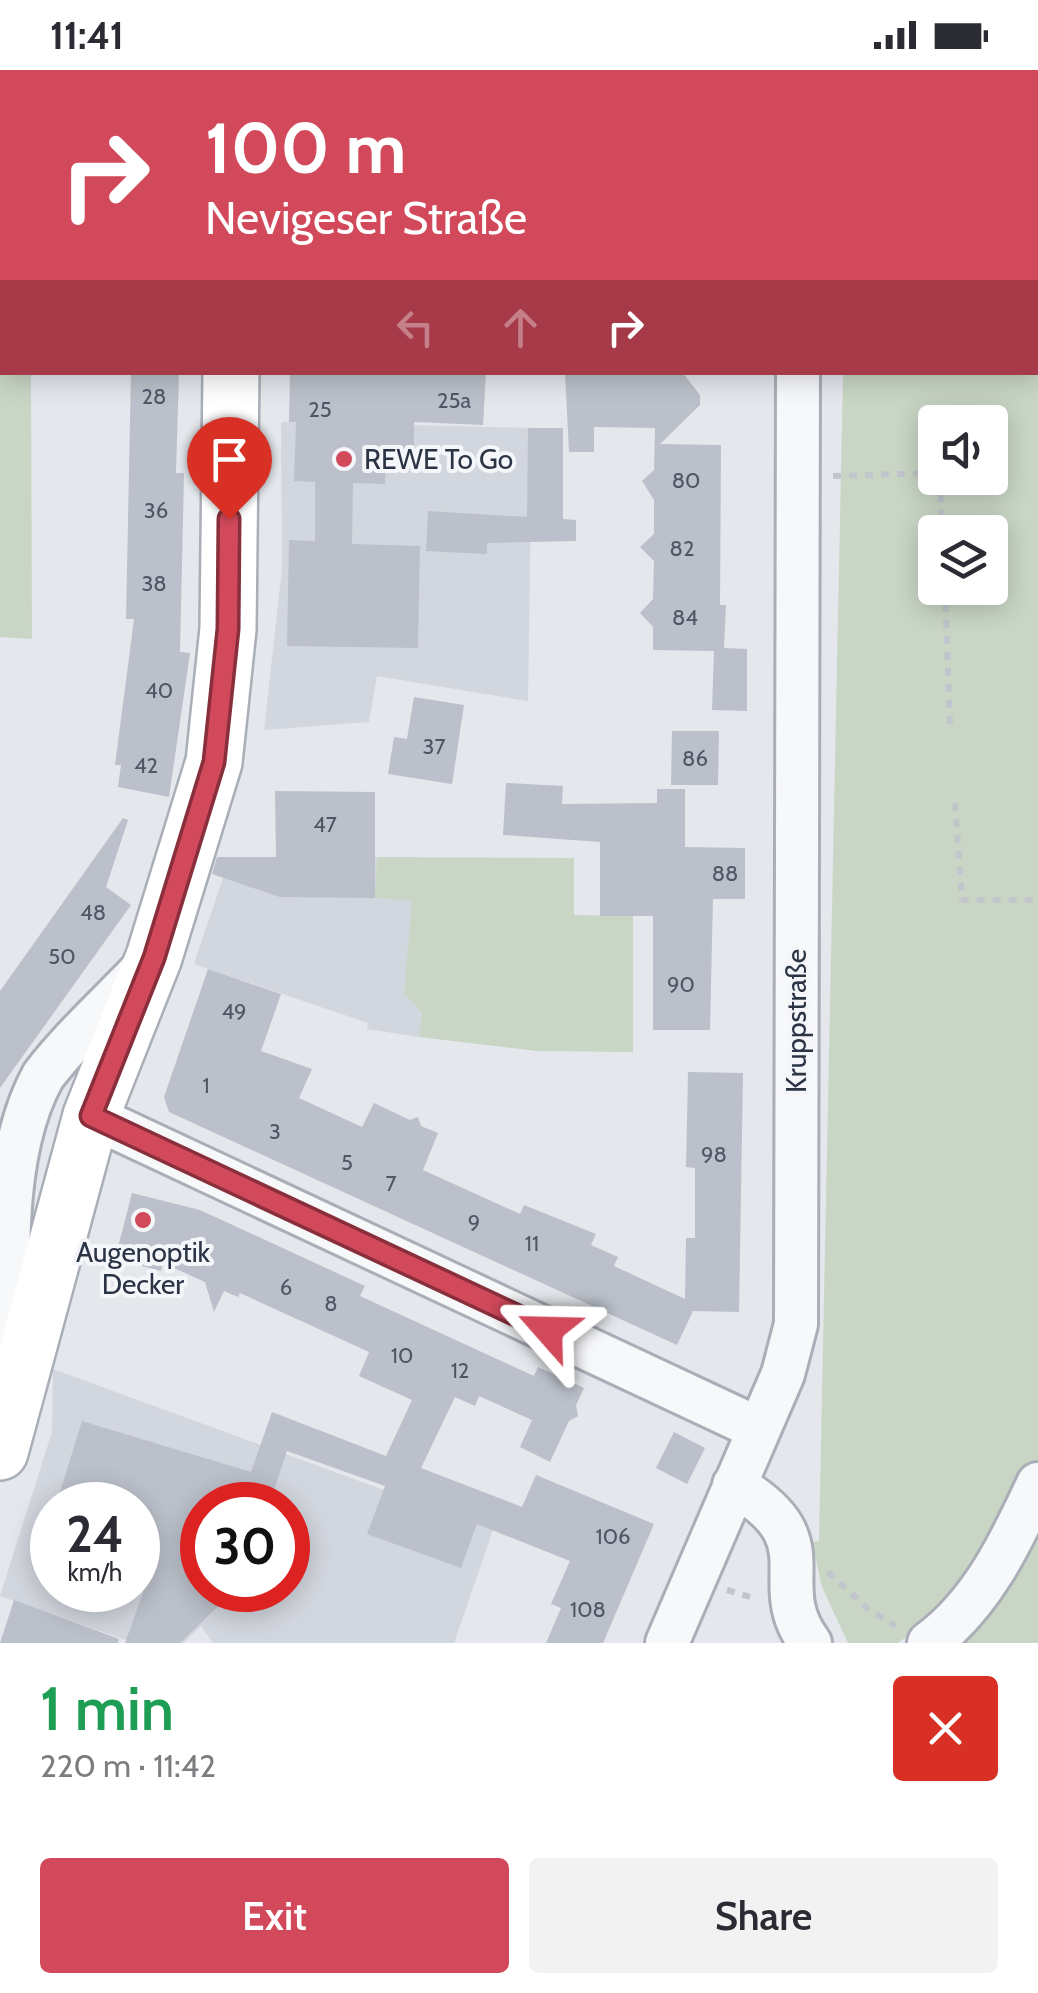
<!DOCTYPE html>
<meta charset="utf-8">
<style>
:root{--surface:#fff;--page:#f2f2f3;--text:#2b2b33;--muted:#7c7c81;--accent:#d1495b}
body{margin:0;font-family:Cabin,sans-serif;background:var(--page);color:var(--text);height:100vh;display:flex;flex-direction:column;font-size:38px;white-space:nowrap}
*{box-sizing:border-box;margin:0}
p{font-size:32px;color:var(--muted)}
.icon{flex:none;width:55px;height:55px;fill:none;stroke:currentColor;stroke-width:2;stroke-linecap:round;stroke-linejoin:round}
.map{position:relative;height:1573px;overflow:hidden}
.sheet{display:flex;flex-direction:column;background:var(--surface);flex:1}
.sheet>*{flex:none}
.hud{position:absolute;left:0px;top:0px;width:1040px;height:305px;box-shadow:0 5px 25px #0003;background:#d1495b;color:#fff;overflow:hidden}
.buttons{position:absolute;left:918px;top:335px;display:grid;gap:20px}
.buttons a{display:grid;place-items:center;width:90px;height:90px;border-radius:10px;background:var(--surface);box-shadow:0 5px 25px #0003;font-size:50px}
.speed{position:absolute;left:30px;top:1412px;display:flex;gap:20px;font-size:50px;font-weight:700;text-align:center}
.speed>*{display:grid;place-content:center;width:130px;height:130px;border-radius:50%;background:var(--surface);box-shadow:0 5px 25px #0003;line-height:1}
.speed small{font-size:25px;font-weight:400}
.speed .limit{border:15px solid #d22;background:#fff;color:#111}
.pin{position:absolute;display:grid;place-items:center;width:85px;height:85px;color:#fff;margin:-102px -42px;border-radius:50% 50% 50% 0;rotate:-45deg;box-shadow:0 0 10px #0007}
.pin .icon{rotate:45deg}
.me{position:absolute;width:110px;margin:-55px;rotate:295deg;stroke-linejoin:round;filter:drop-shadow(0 0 8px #0008)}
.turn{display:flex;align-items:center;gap:35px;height:210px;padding:0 40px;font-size:45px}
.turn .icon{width:130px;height:130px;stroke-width:2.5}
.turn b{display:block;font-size:70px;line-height:85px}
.lanes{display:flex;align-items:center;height:95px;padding:0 40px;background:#0003;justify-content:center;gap:50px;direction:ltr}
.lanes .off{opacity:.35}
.round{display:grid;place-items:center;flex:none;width:105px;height:105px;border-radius:10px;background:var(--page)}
.summary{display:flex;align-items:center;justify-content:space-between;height:170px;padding:0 40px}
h1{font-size:60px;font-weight:600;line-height:75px;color:#1e9e55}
.button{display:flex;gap:20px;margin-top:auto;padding:20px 40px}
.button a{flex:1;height:115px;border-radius:10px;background:var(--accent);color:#fff;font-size:40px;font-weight:600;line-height:115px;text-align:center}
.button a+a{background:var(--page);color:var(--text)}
.status{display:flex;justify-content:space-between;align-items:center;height:70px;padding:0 50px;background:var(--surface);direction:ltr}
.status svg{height:28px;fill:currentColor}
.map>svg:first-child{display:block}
.built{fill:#d2d6de;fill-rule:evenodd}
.green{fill:#c9d6c5;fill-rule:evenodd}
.building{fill:#bbc0ca}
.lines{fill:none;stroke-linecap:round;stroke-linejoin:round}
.street-casing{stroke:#a9aeb7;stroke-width:48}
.secondary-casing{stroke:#a9aeb7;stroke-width:60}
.path{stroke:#c2c5cb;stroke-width:6;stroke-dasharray:8 8;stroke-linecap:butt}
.street{stroke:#f7f8fa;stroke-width:42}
.secondary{stroke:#fff;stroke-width:55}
.route-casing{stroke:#882f3b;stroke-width:25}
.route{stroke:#d1495b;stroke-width:18}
.poi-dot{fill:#d1495b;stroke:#f4f6f9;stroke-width:4}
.labels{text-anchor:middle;stroke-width:8;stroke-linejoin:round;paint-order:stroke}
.number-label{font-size:22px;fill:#4f5766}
.poi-label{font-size:28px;fill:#2b3445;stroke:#f4f6f9;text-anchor:start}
.street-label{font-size:28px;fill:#2b3445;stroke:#f4f6f9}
</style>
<div class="status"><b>11:41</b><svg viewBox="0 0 49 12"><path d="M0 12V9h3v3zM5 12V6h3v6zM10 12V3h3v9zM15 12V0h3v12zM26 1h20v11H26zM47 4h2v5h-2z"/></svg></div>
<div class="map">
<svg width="1038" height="1573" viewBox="0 0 1038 1573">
<rect width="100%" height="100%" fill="#e4e7ec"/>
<path class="built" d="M 281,352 L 532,358 L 528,631 L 377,606 L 369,652 L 264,660 L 282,498 Z
M 230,787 L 377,787 L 376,828 L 413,830 L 404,924 L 422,943 L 419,967 L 367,959 L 368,953 L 194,894 Z
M 53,1299 L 493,1460 L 454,1573 L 213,1573 L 201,1556 L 183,1573 L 134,1573 L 0,1526 L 52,1362 ZM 52,1435 L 138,1435 L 138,1520 L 52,1520 ZM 202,1435 L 288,1435 L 288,1520 L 202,1520 Z"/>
<path class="green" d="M 0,0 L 52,0 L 2,2 L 2,302 L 31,303 L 32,569 L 0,567 Z
M 1038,225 L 1038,1573 L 933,1573 L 920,1557 L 898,1573 L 848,1573 L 822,1517 L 812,1472 L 819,1471 L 843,303 L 1038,302 ZM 935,352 L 990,352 L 990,408 L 935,408 ZM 935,462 L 990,462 L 990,518 L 935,518 Z
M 377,787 L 574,788 L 574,845 L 633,846 L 633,982 L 537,981 L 419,967 L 422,943 L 404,924 L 412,831 L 375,828 Z"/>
<path class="building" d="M 131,302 L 179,302 L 176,403 L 184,403 L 180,582 L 190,583 L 169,727 L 118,717 L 121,695 L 115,695 L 134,549 L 126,549 Z
M 290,302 L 486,302 L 483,355 L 414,352 L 414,387 L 386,386 L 385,414 L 353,413 L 352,474 L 420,476 L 418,578 L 287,576 L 289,470 L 315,471 L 315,412 L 294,411 L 296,352 L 289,352 Z
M 565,302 L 682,302 L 700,325 L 700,335 L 660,374 L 721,375 L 720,535 L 726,535 L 724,578 L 747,579 L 747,641 L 712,640 L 714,581 L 653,580 L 653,557 L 640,543 L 653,529 L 654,491 L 640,477 L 654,464 L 654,430 L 642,411 L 654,400 L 655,358 L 594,357 L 594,382 L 569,382 Z
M 528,358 L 563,358 L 563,449 L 576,450 L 576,471 L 487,473 L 487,484 L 426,481 L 428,441 L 527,447 Z
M 414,627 L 464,635 L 452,714 L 388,704 L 394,667 L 407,669 Z
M 672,661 L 719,661 L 718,715 L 671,715 Z
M 506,713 L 563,716 L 562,734 L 657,733 L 657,719 L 685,719 L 685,777 L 745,778 L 745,829 L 713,829 L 710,960 L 653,960 L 653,846 L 600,846 L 600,772 L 503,765 Z
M 275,721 L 375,722 L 375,828 L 280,827 L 212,804 L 217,787 L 276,787 Z
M 123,748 L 128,750 L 106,817 L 131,835 L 0,1018 L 0,921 Z
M 208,899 L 281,924 L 261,981 L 312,999 L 299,1028 L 362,1057 L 374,1033 L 410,1050 L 418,1047 L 421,1056 L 438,1063 L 423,1100 L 520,1144 L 524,1135 L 596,1164 L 591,1175 L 618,1187 L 614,1196 L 685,1229 L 686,1168 L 695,1168 L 695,1098 L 686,1097 L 688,1002 L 743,1003 L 739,1242 L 693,1241 L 677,1275 L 169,1042 L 164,1027 Z
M 132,1123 L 200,1140 L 365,1216 L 360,1226 L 534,1306 L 538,1297 L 584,1318 L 576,1335 L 578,1346 L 569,1351 L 550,1392 L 520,1377 L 532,1350 L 479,1326 L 475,1336 L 455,1327 L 421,1398 L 522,1437 L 536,1405 L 654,1454 L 603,1573 L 546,1573 L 561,1538 L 551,1534 L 570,1491 L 477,1454 L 461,1498 L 367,1464 L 385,1416 L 287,1381 L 269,1435 L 202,1435 L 202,1520 L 235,1520 L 180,1573 L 125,1573 L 152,1498 L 138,1493 L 138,1435 L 56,1435 L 82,1351 L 251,1402 L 272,1342 L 386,1386 L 412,1330 L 359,1306 L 369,1282 L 240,1223 L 238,1227 L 224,1221 L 214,1242 L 205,1212 L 163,1193 L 161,1201 L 115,1189 Z
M 674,1362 L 705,1378 L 687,1414 L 656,1398 Z
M 14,1530 L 119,1569 L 118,1573 L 0,1573 Z"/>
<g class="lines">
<defs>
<path id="street" d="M 807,2 L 807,0
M 91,1046 L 759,1359
M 16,1299 C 5,1209 0,1084 43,1006 C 72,968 110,934 143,899
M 734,1415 C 833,1472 763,1510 810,1573
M 667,1573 L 783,1304 L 796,1254 L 798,302
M 929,1573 C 982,1534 1011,1472 1038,1414"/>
<path id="secondary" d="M 252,2 L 252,0
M 0,1382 L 91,1046 L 154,887 L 214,692 L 228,559 L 231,302"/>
</defs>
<use href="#street" class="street-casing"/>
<use href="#secondary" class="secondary-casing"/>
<path class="path" d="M 509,0 L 511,2
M 10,2 L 11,0
M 165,2 L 166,0
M 0,24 L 2,17
M 833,406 L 935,403
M 940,408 L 942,462
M 945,518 L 950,656
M 955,733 L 962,830 L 1038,830
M 828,1502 L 868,1539 L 896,1556
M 727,1520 L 754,1528"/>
<use href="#street" class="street"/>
<use href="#secondary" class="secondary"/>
</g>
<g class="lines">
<defs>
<path id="route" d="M 229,449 L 228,559 L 214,692 L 154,888 L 91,1046 L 548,1260"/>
</defs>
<use href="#route" class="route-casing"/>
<use href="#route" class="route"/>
</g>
<g class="poi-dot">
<circle cx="344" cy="389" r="10"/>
<circle cx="143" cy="1150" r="10"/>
</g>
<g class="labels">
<g class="number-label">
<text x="154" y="334">28</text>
<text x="454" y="338">25a</text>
<text x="320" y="347">25</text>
<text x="686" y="418">80</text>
<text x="156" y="448">36</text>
<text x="682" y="486">82</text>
<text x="154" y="521">38</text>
<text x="685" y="555">84</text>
<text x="159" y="628">40</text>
<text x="434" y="684">37</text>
<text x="695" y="696">86</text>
<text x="146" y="703">42</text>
<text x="325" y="762">47</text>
<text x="725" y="811">88</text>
<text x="93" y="850">48</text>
<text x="62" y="894">50</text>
<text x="681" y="922">90</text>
<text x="234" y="949">49</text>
<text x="206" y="1023">1</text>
<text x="275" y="1069">3</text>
<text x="714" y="1092">98</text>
<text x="347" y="1100">5</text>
<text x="391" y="1121">7</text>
<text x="474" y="1160">9</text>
<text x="532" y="1181">11</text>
<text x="286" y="1225">6</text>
<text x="331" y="1241">8</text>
<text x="402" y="1293">10</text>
<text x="460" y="1308">12</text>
<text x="613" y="1474">106</text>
<text x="588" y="1547">108</text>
</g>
<g class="poi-label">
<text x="364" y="399">REWE To Go</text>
<text x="143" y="1192" text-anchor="middle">Augenoptik<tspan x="143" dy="32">Decker</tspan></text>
</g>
<g class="street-label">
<text transform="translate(796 951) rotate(-90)" y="10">Kruppstraße</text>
</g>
</g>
</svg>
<div class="buttons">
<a><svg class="icon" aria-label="sound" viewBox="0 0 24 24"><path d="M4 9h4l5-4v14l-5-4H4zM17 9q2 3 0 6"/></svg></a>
<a><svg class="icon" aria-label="layers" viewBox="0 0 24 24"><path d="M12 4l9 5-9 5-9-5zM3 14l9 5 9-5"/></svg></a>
</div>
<div class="speed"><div>24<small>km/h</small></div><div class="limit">30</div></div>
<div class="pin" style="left:229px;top:449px;background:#d93025"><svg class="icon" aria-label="arrive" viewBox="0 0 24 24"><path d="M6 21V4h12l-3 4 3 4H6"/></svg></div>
<svg class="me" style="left:548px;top:1260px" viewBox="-20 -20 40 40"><path d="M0-17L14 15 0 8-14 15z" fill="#d1495b" stroke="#fff" stroke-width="4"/></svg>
<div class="hud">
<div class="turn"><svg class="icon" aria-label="right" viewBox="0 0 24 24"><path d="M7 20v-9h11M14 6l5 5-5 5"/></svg><div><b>100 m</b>Nevigeser Straße</div></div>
<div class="lanes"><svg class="icon off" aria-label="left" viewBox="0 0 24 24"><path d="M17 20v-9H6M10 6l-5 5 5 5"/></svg><svg class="icon off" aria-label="ahead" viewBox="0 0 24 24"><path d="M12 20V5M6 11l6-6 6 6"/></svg><svg class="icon" aria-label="right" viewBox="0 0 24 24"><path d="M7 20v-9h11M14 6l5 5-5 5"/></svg></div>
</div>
</div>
<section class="sheet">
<div class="summary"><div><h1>1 min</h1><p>220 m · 11:42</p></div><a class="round" style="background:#d93025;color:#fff"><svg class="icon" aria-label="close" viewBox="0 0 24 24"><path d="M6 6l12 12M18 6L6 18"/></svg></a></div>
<div class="button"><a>Exit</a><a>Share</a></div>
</section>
